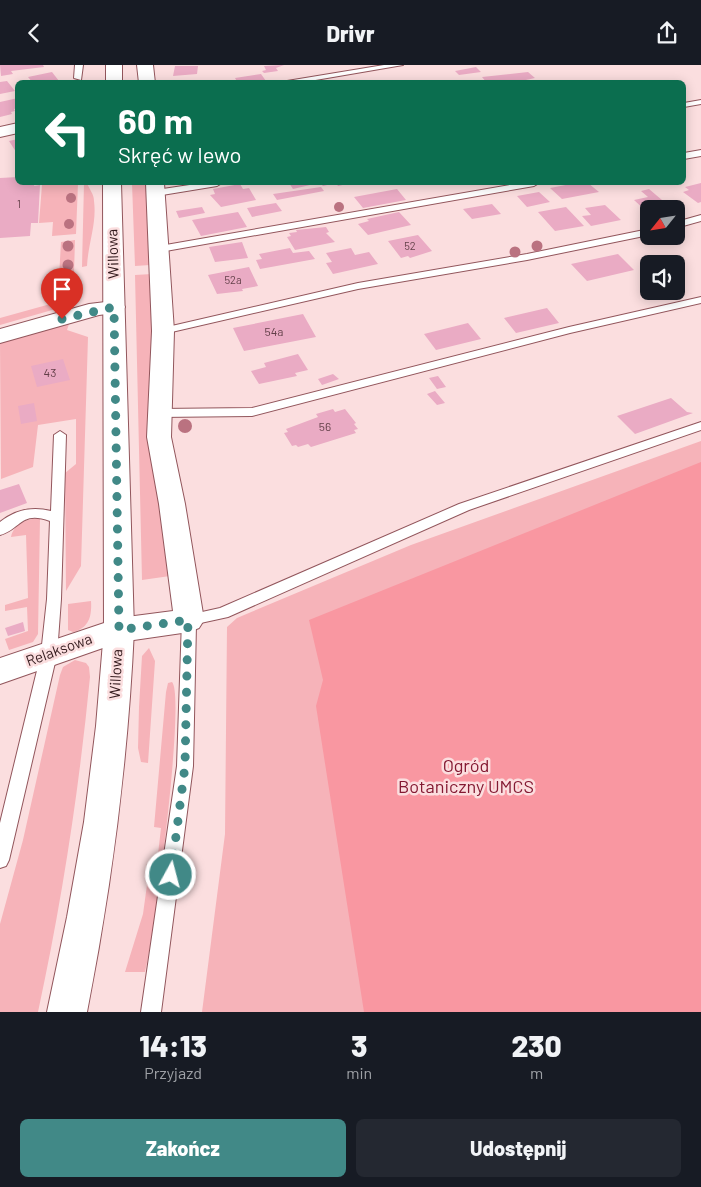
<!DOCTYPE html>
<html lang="pl">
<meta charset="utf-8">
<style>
:root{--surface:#171b24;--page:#242831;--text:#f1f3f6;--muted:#9ea1a6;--accent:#418987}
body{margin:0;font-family:Barlow,sans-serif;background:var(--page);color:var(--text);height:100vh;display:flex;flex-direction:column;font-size:19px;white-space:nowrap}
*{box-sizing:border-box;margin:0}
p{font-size:16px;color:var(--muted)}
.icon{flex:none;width:28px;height:28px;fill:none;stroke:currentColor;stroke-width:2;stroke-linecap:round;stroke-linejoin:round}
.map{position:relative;height:947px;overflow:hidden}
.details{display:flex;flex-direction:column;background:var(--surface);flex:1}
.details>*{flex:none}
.banner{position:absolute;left:15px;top:15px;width:671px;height:105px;border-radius:8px;box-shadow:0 2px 12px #0003;background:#0b6e4f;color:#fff;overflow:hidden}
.needle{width:32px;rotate:240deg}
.controls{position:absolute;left:640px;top:135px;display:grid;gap:10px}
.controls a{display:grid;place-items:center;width:45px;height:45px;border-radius:8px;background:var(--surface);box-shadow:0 2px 12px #0003;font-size:25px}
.pin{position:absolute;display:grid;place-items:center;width:42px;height:42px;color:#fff;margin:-51px -21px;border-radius:50% 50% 50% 0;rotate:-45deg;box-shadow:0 0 5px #0007}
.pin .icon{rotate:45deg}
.me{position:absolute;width:55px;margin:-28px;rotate:7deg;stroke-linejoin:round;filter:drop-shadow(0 0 4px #0008)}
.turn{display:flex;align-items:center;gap:18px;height:105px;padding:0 20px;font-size:22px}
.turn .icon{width:65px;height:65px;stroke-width:2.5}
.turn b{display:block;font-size:35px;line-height:42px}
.eta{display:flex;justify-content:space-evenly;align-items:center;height:85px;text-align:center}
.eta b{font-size:30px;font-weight:800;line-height:35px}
.cta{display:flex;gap:10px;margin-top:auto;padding:10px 20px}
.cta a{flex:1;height:58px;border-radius:8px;background:var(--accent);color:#fff;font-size:20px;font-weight:800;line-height:58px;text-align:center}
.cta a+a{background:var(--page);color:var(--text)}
header{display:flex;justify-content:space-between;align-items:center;height:65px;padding:0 20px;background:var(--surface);font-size:22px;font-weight:800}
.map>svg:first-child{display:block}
.green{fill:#f6b3b9}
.forest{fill:#f997a1}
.building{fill:#eaabc4}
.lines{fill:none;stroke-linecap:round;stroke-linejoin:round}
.lane-casing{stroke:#92565c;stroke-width:2}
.street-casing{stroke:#92565c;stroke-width:2}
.secondary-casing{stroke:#92565c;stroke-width:2}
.lane{fill:#fff;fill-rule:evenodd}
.street{fill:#fff;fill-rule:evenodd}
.secondary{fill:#fff;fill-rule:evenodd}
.tree{fill:#ba7280}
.route{stroke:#418987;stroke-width:9;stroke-dasharray:0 16.2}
.labels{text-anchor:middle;stroke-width:5;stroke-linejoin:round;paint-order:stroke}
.far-number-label{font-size:11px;fill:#623f48}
.number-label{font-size:12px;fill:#623f48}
.street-label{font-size:15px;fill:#341b1e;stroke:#fbdedf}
.near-park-label{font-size:18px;fill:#841932;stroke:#fbdedf}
</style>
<header><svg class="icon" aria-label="back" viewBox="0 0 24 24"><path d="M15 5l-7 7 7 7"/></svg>Drivr<svg class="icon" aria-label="share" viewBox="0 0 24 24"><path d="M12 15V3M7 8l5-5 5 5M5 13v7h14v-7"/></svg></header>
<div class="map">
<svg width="701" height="947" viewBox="0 0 701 947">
<rect width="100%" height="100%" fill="#fbdedf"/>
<path class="green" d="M 36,118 L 78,118 L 76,169 L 52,171 L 53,157 L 39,158 L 42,120 L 36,120 Z
M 84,118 L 87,118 C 89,124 94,129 94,136 C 97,158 88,179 87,201 L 82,202 Z
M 132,118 L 147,118 L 150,200 L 135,201 Z
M 75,175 L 73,239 L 0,260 L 0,253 L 54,238 L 54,230 L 58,230 L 61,177 Z
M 152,209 L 170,511 L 142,515 L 135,210 Z
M 69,259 L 67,265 L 88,272 L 81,501 L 66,526 L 65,408 L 76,399 L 76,354 L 38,360 L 33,402 L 1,414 L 0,277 Z
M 701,376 L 701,947 L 202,947 L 225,769 L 227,562 L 237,553 L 411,480 Z
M 40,453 L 38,569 L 33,577 L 9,585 L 5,574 L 28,566 L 27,542 L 5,546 L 5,540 L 28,533 L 26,470 L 11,472 C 14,458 27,454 40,453 Z
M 91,536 C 92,551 89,563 73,567 L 68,565 L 68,539 Z
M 149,583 L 155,596 L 148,698 L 141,697 L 138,683 L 139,642 L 142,591 Z
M 75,595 L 86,598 L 89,602 L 90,612 C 79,725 62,836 38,947 L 0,947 L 0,859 L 23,775 L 60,610 L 63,602 Z
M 172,617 C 186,631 154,876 145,907 L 125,907 L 143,849 L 150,798 L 157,798 L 161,763 L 154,762 L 166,627 L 168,618 Z"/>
<path class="forest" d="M 701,397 L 701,947 L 364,947 L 316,641 L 323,615 L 309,555 Z"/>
<path class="building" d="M 0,0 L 43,0 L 44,2 L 11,6 L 13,9 L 1,11 Z
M 284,0 L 276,3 L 278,6 L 264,8 L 262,6 L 266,5 L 264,1 Z
M 175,1 L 198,1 L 197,9 L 173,11 Z
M 476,2 L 481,7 L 459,10 L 455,6 Z
M 52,7 L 59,16 L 33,18 L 28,12 Z
M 528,7 L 535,13 L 512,18 L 487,18 L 482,12 Z
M 261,9 L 266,16 L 238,18 L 235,13 Z
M 7,16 L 15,26 L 0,29 L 0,17 Z
M 18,33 L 18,43 L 14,44 L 15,46 L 11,47 L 12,49 L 0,52 L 0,37 Z
M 18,74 L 18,90 L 9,76 Z
M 18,112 L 18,118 L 35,118 L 34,121 L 40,120 L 38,158 L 31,158 L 30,171 L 0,173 L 0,113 Z
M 289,118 L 308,118 L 310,120 L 293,124 Z
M 320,118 L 352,118 L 338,121 L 336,118 L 323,121 Z
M 576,118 L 588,118 L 599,127 L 562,134 L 550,123 Z
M 701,118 L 701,137 L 698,138 L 683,127 L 689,125 L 685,122 Z
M 240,119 L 243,124 L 249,123 L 256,135 L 221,142 L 210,130 L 215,129 L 213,124 Z
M 321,122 L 324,126 L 277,135 L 273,129 Z
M 397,124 L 406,135 L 363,143 L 354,132 Z
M 649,124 L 669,141 L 646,146 L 634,135 L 648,132 L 641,126 Z
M 539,127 L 550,137 L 527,142 L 517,131 Z
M 276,138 L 282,146 L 252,152 L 247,143 Z
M 492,139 L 501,149 L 472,154 L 463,144 Z
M 605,140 L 621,155 L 591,161 L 582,151 L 591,150 L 585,143 Z
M 202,142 L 205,148 L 179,153 L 176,146 Z
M 566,142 L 584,161 L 555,166 L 538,147 Z
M 238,147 L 247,162 L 201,171 L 192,155 Z
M 399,147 L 411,160 L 368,170 L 358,159 L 369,156 L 367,154 Z
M 326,162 L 329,167 L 326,168 L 335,177 L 295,185 L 287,172 L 291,171 L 289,168 L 297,167 L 296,165 Z
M 418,170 L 432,186 L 410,193 L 408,191 L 401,193 L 388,176 Z
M 242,177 L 248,193 L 215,197 L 209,182 Z
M 290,183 L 293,188 L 309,186 L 315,194 L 260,204 L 256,195 L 262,194 L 259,189 Z
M 351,183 L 355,190 L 369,187 L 378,199 L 333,209 L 326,198 L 332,197 L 326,188 Z
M 618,189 L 634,205 L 587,216 L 571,199 Z
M 249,202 L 258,221 L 242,224 L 243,226 L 217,229 L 208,210 Z
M 547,243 L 559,258 L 516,268 L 504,253 Z
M 303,249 L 316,272 L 244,286 L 233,263 Z
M 468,258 L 481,274 L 436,285 L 424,269 Z
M 298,289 L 308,305 L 295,308 L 297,311 L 259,319 L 251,306 L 266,302 L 264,298 Z
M 63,294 L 70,315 L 37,322 L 31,301 Z
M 333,309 L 339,314 L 322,320 L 318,314 Z
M 438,311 L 446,322 L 437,324 L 429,313 Z
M 435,326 L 445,338 L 437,340 L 427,329 Z
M 671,333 L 687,347 L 693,348 L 635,369 L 617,351 Z
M 34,338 L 37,356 L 21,359 L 18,341 Z
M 333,344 L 335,347 L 345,344 L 356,358 L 354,359 L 358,364 L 354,365 L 356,368 L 311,382 L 308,379 L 298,382 L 296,380 L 292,381 L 284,368 L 288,367 L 286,364 L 318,352 L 316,349 Z
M 19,419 L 27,438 L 0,448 L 0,425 Z
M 23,557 L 25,566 L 8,571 L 5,563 Z"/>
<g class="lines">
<defs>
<path id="lane" d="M 75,0 L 83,0 L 81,15 L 74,13 Z
M 384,0 L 403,0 L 298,18 L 275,18 Z
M 701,35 L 701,39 L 684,42 L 684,38 Z
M 701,85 L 701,91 L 684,94 L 684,88 Z
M 203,118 L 222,118 L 217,121 L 156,131 L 151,128 L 156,125 Z
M 521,118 L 539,118 L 534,121 L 160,187 L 155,184 L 160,181 Z
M 701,150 L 701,156 L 676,163 L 676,157 Z
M 649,164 L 649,170 L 527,195 L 358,224 L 163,269 L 157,266 L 163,263 L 358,218 L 527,189 Z
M 701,232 L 701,238 L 570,268 L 252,351 L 159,352 L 153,348 L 159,344 L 252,343 L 569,262 Z
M 701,357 L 701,365 L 469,445 L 228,552 L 196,559 L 193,701 L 161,947 L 141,947 L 177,701 L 182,555 L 184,551 L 220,543 L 459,439 Z
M 60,366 L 66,370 L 61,534 L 57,589 L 9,795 L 6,801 L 0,803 L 0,758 L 41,589 L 47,534 L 50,456 C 21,445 21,464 0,470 L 0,457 C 15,445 32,441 51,446 L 54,370 Z"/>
<path id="street" d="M 137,0 L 153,0 L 155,18 L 139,18 Z
M 18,58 L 18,68 L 0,72 L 0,62 Z
M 146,118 L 164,118 L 174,266 L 171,372 L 185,439 L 204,555 L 199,563 L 189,567 L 120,577 L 0,619 L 0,593 L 119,553 L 173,546 L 159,439 L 147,372 L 152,266 Z
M 114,236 L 122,237 L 125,242 L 122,247 L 99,250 L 0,278 L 0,264 L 89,239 Z"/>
<path id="secondary" d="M 106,0 L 122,0 L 122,18 L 106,18 Z
M 103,118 L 121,118 L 134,565 C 128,694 112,820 87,947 L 47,947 L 67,852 L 84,757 L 96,661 L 104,565 Z"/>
</defs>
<use href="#lane" class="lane-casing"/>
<use href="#street" class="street-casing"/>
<use href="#secondary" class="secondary-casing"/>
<use href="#lane" class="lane"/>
<use href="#street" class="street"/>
<use href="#secondary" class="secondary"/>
</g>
<g class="tree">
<circle cx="71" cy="133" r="5"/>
<circle cx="339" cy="142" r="5"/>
<circle cx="69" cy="159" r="5"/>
<circle cx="68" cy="181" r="5.5"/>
<circle cx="537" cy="181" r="5.5"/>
<circle cx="515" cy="187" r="5.5"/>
<circle cx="68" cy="200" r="5.5"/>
<circle cx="67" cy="219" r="5.5"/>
<circle cx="185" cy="361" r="7"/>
</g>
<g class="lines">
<path class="route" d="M 62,254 L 114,242 L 119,565 L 188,555 L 185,701 L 171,810"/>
</g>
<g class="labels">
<g class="far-number-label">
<text x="19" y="143">1</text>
<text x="410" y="185">52</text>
<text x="233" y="219">52a</text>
</g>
<g class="number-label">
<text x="274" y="271">54a</text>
<text x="50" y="312">43</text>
<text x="325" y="366">56</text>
</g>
<g class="street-label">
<text transform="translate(113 189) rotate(-92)" y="5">Willowa</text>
<text transform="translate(59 585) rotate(-20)" y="5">Relaksowa</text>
<text transform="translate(116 609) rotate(-87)" y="5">Willowa</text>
</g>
<g class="near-park-label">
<text x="466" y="707">Ogród<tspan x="466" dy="21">Botaniczny UMCS</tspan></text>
</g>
</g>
</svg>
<div class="controls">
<a><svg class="needle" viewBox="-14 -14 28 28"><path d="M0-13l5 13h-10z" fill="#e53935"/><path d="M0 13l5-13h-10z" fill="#9ea1a6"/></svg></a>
<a><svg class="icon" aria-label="sound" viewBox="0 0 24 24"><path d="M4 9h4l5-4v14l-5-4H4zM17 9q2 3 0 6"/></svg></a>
</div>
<div class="pin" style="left:62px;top:254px;background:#d93025"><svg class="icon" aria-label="arrive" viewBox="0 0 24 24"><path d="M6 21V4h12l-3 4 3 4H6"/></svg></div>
<svg class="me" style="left:171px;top:810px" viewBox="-20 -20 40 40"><circle r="17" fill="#418987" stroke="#fff" stroke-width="3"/><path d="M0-11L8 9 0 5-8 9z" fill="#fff"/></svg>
<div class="banner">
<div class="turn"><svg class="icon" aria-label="left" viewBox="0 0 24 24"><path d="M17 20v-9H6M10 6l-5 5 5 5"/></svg><div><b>60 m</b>Skręć w lewo</div></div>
</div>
</div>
<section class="details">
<div class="eta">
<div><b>14:13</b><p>Przyjazd</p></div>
<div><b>3</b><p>min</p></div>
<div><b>230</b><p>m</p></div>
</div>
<div class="cta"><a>Zakończ</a><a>Udostępnij</a></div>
</section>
